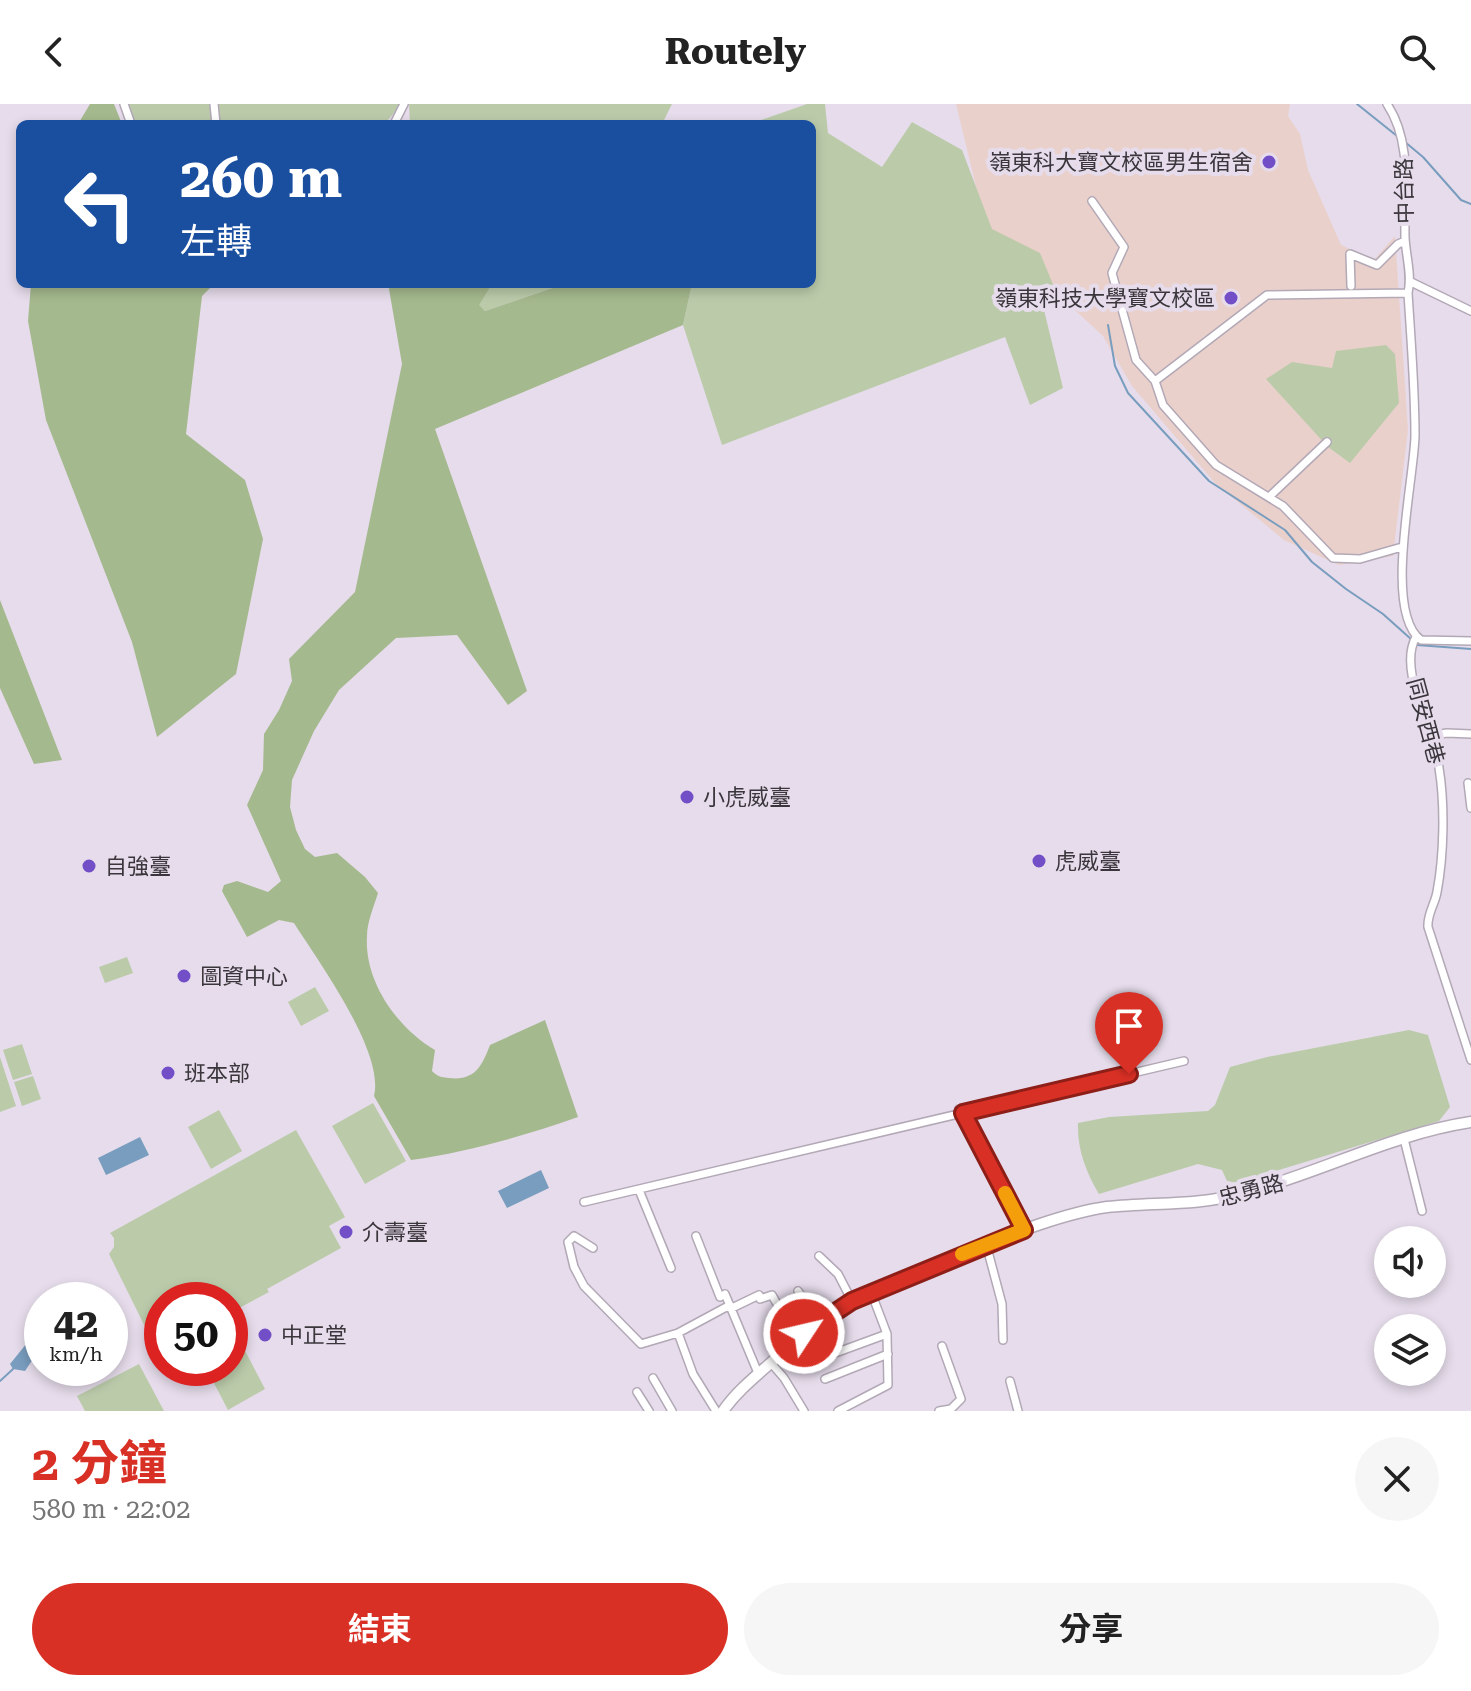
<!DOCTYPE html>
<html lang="zh-TW">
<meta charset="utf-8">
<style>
:root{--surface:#fff;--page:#f6f6f6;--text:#222;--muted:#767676;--accent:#d93025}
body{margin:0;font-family:"Roboto Serif","Noto Sans TC",serif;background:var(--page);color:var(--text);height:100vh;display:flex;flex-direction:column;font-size:30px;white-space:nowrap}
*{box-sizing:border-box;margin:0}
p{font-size:26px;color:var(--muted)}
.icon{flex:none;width:44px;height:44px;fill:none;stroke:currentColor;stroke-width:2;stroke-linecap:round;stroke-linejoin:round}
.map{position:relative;height:1307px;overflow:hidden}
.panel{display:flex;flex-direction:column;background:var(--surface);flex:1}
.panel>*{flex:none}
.guide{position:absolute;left:16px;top:16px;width:800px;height:168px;border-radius:12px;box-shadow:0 4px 12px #0003;background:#1a4fa0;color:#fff;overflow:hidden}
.controls{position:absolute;left:1374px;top:1122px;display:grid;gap:16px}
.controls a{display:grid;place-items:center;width:72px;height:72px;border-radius:50%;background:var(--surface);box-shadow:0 4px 12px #0003;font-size:40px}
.speed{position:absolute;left:24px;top:1178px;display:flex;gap:16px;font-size:40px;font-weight:700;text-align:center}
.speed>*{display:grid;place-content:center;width:104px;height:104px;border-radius:50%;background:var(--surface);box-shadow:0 4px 12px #0003;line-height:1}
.speed small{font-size:20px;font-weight:400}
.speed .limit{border:12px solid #d22;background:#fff;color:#111}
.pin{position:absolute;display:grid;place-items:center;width:68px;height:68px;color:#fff;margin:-82px -34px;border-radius:50% 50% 50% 0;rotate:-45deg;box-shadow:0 0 8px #0007}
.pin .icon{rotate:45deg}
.me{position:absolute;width:88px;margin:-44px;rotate:55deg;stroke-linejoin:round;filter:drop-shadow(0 0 6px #0008)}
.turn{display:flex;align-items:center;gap:28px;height:168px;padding:0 32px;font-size:36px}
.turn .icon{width:104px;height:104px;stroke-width:2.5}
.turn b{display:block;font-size:56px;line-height:68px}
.round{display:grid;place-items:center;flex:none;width:84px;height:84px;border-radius:42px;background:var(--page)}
.head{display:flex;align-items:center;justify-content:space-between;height:136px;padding:0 32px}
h1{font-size:48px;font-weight:700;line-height:60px;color:var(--accent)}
.primary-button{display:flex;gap:16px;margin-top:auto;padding:16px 32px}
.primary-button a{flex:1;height:92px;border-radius:48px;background:var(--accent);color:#fff;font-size:32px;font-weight:700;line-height:92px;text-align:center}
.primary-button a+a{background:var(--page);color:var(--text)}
header{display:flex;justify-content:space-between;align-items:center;height:104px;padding:0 32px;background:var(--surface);font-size:36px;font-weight:700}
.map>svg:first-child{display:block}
.education{fill:#ead0cb}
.green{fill:#bbcbaa}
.forest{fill:#a5b98e}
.water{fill:#799dbe}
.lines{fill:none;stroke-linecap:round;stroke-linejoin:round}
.stream{stroke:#799dbe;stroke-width:2}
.street-casing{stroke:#b2a8b6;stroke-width:10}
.secondary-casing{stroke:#b2a8b6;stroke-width:13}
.street{stroke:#fff;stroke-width:7}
.secondary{stroke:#fff;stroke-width:10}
.route-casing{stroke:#8d1f18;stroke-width:20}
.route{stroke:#d93025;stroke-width:14}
.slow{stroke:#f59e0b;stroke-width:14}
.poi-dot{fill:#724ec7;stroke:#e6dceb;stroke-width:3}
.labels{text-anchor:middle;stroke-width:8;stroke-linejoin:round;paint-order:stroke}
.poi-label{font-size:22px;fill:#3a363c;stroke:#e6dceb;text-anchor:start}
.street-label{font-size:22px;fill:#3a363c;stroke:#e6dceb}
</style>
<header><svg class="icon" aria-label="back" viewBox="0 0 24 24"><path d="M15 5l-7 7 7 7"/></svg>Routely<svg class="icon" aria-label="search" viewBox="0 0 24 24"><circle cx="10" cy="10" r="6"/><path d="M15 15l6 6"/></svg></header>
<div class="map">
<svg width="1471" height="1307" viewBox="0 0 1471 1307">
<rect width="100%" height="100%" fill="#e6dceb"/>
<path class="education" d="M 956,0 L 1290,0 L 1288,12 L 1300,30 L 1308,66 L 1341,141 L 1374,156 L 1395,132 L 1408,326 L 1393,452 L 1339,461 L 1284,436 L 1215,379 L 1132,282 L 1103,232 L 986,124 Z"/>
<path class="green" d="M 129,0 L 401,0 L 389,15 L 381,20 L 135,20 Z
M 409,0 L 672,0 L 662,20 L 410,20 Z
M 807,0 L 825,0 L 828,29 L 882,63 L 912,18 L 962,46 L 992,125 L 1040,149 L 1057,190 L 1044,206 L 1063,284 L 1030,301 L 1005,233 L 722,341 L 683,221 L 692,180 L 812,180 L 812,20 L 750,20 Z
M 492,180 L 564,180 L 485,207 L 478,201 Z
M 1386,241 L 1395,250 L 1399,299 L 1350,359 L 1328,343 L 1266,275 L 1292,258 L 1332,264 L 1336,247 Z
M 127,853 L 133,869 L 105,879 L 99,863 Z
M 315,883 L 329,907 L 301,922 L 288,898 Z
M 1409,926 L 1428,931 L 1450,1003 L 1439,1017 L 1237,1079 L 1227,1077 L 1222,1066 L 1198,1060 L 1099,1090 C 1086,1068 1077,1045 1078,1019 L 1109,1013 L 1208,1007 L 1215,1001 L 1230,963 L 1267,953 Z
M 22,940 L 32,970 L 13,976 L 3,946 Z
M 0,953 L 16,1002 L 0,1008 Z
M 33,972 L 41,995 L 22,1002 L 14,978 Z
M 373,999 L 406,1057 L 365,1080 L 332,1022 Z
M 219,1006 L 242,1047 L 211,1065 L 188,1023 Z
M 296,1026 L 345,1113 L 329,1122 L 341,1144 L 267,1185 L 269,1188 L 230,1209 L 230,1196 L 162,1196 L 161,1255 L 109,1150 L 114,1143 L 114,1134 L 110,1129 Z
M 230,1218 L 265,1285 L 228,1306 L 206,1264 L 230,1264 Z
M 139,1260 L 164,1307 L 85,1307 L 77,1292 Z"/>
<path class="forest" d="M 90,0 L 114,0 L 122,20 L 78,20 Z
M 31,180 L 214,180 L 202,192 L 186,330 L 245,376 L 263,435 L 236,570 L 157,633 L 132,538 L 46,316 L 28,217 Z
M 391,180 L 492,180 L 479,201 L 485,207 L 564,180 L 692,180 L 683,221 L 435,325 L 527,587 L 508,601 L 457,531 L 396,534 L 339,586 L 314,627 L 292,676 L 290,703 L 296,726 L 305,745 L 315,753 L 337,749 L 365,773 L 378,789 C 374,802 367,818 367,832 C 364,877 397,924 435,946 L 432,967 C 438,973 441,973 449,974 C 475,977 482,962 490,941 L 545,916 L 578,1013 C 524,1032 468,1048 411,1056 L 374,992 C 385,948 318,857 294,819 L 279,816 L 247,833 L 222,787 L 224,781 L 237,777 L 268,788 L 281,777 L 247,701 L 263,666 L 264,630 L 279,606 L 292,577 L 289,555 L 355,488 L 402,260 L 389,185 Z
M 0,495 L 0,496 L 62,656 L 34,660 L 0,584 Z"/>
<path class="water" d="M 140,1033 L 149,1051 L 106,1071 L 98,1054 Z
M 541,1066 L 549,1084 L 507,1104 L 498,1087 Z
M 31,1237 L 37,1249 L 25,1267 L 13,1265 L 10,1260 L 27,1239 Z"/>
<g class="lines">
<path class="stream" d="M 1357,0 L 1397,32
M 1405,38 L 1423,53 L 1461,96 L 1471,100
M 1108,221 L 1115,262 L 1128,289 L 1209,377 L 1285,426 L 1312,458 L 1346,485 L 1383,510 L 1412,536
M 1417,541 L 1471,545
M 0,1277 L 13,1265"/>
<defs>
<path id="street" d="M 124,0 L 131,20
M 214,0 L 216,20
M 1387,0 C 1413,39 1404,89 1405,134 C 1406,152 1412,171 1408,189 C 1411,237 1415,284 1415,332 C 1414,377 1383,508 1421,536 L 1471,537
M 394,20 L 404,0
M 1092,97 L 1124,143 L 1112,169 L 1136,256 L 1155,277 L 1163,301 L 1216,361 L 1283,402 L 1333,454 L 1360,455 L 1402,443
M 1411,178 L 1471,207
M 1351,182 L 1350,150 L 1377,161 L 1398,140 L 1405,137
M 1155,277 L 1267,191 L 1408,189
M 1270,392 L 1327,338
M 1416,533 C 1397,565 1434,630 1439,664 C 1445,700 1444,751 1437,788 C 1435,800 1427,810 1428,823 L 1471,956
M 1429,632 L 1447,629 L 1471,630
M 1468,679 L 1471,704
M 959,1005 L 1024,1126
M 1404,1035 L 1422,1107
M 639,1086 L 671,1164
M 584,1098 L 1184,957
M 696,1132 L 720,1193 L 725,1190 L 758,1269
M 986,1140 L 1002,1200 L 1003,1236
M 593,1144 L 574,1132 L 568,1138 L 574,1163 L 584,1182 L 641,1240 L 678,1229 L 730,1201
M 819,1152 L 838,1170 L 852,1197
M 798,1187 L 819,1218
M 732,1204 L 759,1191 L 760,1195 L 772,1191 C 780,1208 792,1215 804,1229
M 678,1229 L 693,1270 L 716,1307
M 827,1252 L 887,1230
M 771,1259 L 784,1274 L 804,1307
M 653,1274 L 672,1307
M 825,1275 L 888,1250
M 1010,1277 L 1018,1307
M 637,1288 L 649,1307
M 838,1307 L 888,1281 L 887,1230 L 871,1188
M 939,1307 L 951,1305 L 961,1295 L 942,1242"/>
<path id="secondary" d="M 723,1307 C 737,1287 756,1272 774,1256 C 799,1234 823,1213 851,1197 C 890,1176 934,1162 974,1145 C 1014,1129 1065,1109 1107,1103 C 1152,1098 1196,1102 1240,1090 C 1318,1070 1391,1030 1471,1018"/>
</defs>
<use href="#street" class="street-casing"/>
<use href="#secondary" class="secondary-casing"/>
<use href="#street" class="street"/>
<use href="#secondary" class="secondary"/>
</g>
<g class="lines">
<defs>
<path id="route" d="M 804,1229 L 852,1197 L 1024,1126 L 963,1009 L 1129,970"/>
</defs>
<use href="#route" class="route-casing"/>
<use href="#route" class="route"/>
<path class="slow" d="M 962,1150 L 1024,1126 L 1005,1089"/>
</g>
<g class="poi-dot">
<circle cx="1269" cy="58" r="8"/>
<circle cx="1231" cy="194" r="8"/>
<circle cx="687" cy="693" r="8"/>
<circle cx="1039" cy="757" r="8"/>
<circle cx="89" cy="762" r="8"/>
<circle cx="184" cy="872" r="8"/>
<circle cx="168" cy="969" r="8"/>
<circle cx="346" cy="1128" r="8"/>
<circle cx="265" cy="1231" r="8"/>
</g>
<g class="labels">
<g class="poi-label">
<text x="1253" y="66" text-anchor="end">嶺東科大寶文校區男生宿舍</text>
<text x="1215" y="202" text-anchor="end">嶺東科技大學寶文校區</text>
<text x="703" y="701">小虎威臺</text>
<text x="1055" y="765">虎威臺</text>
<text x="105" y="770">自強臺</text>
<text x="200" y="880">圖資中心</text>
<text x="184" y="977">班本部</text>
<text x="362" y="1136">介壽臺</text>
<text x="281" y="1239">中正堂</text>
</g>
<g class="street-label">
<text transform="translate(1404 87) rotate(-91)" y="8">中台路</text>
<text transform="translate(1426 617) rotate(75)" y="8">同安西巷</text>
<text transform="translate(1251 1086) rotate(-15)" y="8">忠勇路</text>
</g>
</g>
</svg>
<div class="controls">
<a><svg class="icon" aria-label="sound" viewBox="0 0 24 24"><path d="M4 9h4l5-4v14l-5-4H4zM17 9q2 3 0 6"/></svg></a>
<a><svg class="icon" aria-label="layers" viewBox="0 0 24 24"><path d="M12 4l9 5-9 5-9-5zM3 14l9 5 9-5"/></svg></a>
</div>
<div class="speed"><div>42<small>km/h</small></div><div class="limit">50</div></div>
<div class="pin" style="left:1129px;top:970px;background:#d93025"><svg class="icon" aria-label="arrive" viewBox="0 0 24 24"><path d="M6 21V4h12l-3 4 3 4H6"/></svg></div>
<svg class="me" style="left:804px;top:1229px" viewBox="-20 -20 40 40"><circle r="17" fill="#d93025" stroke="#fff" stroke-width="3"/><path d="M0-11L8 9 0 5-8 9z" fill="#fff"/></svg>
<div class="guide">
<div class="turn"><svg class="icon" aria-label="left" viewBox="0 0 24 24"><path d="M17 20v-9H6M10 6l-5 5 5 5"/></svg><div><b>260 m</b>左轉</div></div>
</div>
</div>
<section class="panel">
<div class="head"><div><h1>2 分鐘</h1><p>580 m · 22:02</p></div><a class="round"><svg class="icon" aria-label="close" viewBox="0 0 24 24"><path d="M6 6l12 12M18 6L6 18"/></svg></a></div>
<div class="primary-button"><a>結束</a><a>分享</a></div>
</section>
